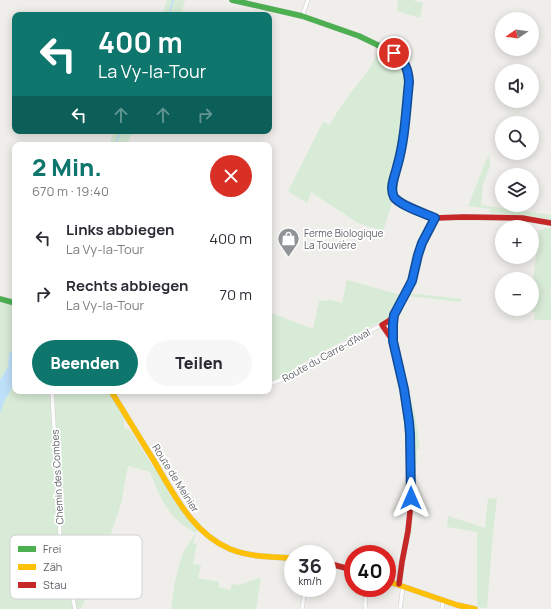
<!DOCTYPE html>
<html lang="de">
<meta charset="utf-8">
<style>
:root{--surface:#fff;--page:#f7f7f7;--text:#2b2b33;--muted:#7c7c81;--accent:#0f766e}
body{margin:0;font-family:Manrope,sans-serif;background:var(--page);color:var(--text);height:100vh;display:flex;flex-direction:column;font-size:15px;white-space:nowrap}
*{box-sizing:border-box;margin:0}
p{font-size:13px;color:var(--muted)}
.icon{flex:none;width:22px;height:22px;fill:none;stroke:currentColor;stroke-width:2;stroke-linecap:round;stroke-linejoin:round}
.map{position:relative;flex:1;overflow:hidden}
.details{position:absolute;left:12px;top:142px;width:260px;height:252px;display:flex;flex-direction:column;background:var(--surface);border-radius:8px;box-shadow:0 2px 10px #0003}
.details>*{flex:none}
.banner{position:absolute;left:12px;top:12px;width:260px;height:122px;border-radius:8px;box-shadow:0 2px 10px #0003;background:#0f766e;color:#fff;overflow:hidden}
.needle{width:26px;rotate:257deg}
.buttons{position:absolute;left:495px;top:12px;display:grid;gap:8px}
.buttons a{display:grid;place-items:center;width:44px;height:44px;border-radius:50%;background:var(--surface);box-shadow:0 2px 10px #0003;font-size:20px}
.speed{position:absolute;left:284px;top:545px;display:flex;gap:8px;font-size:20px;font-weight:700;text-align:center}
.speed>*{display:grid;place-content:center;width:52px;height:52px;border-radius:50%;background:var(--surface);box-shadow:0 2px 10px #0003;line-height:1}
.speed small{font-size:10px;font-weight:400}
.speed .limit{border:6px solid #d22;background:#fff;color:#111}
.pin{position:absolute;display:grid;place-items:center;width:34px;height:34px;color:#fff;margin:-17px;border:2px solid #fff;border-radius:50%;box-shadow:0 1px 4px #0007}
.me{position:absolute;width:44px;margin:-22px;rotate:0deg;stroke-linejoin:round;filter:drop-shadow(0 0 3px #0008)}
.turn{display:flex;align-items:center;gap:14px;height:84px;padding:0 20px;font-size:18px}
.turn .icon{width:52px;height:52px;stroke-width:2.5}
.turn b{display:block;font-size:28px;line-height:34px}
.lanes{display:flex;align-items:center;height:38px;padding:0 20px;background:#0003;justify-content:center;gap:20px;direction:ltr}
.lanes .off{opacity:.35}
.round{display:grid;place-items:center;flex:none;width:42px;height:42px;border-radius:21px;background:var(--page)}
.summary{display:flex;align-items:center;justify-content:space-between;height:68px;padding:0 20px}
h1{font-size:24px;font-weight:800;line-height:30px;color:var(--accent)}
.primary-button{display:flex;gap:8px;margin-top:auto;padding:8px 20px}
.primary-button a{flex:1;height:46px;border-radius:24px;background:var(--accent);color:#fff;font-size:16px;font-weight:800;line-height:46px;text-align:center}
.primary-button a+a{background:var(--page);color:var(--text)}
ul{padding:0;list-style:none}
li{display:flex;align-items:center;gap:12px;height:56px;padding:0 20px}
li div{flex:1}
li b{display:block;font-size:15px}
li em{font-style:normal}
.map>svg:first-child{display:block}
.green{fill:#d8ebd6}
.water{fill:#bfe0f9}
.lines{fill:none;stroke-linecap:round;stroke-linejoin:round}
.stream{stroke:#bfe0f9;stroke-width:1.5}
.street-casing{stroke:#cbcccc;stroke-width:4.5}
.fast-casing{stroke:#cacacb;stroke-width:6}
.slow-casing{stroke:#cacacb;stroke-width:6}
.jam-casing{stroke:#cacacb;stroke-width:6}
.street{stroke:#fdfcfc;stroke-width:3.5}
.fast{stroke:#4caf50;stroke-width:5.5}
.slow{stroke:#ffc107;stroke-width:5.5}
.jam{stroke:#c62828;stroke-width:5.5}
.route-casing{stroke:#114b97;stroke-width:10}
.route{stroke:#1a73e8;stroke-width:7}
.labels{text-anchor:middle;stroke-width:3.5;stroke-linejoin:round;paint-order:stroke}
.poi-label{font-size:10px;fill:#5f6368;stroke:#fff;text-anchor:start}
.street-label{font-size:10px;fill:#5f6368;stroke:#fff}
.key{fill:#fff;stroke:#cfd0d2;stroke-width:1}
.key-label{font-size:11px;fill:#5f6368}
</style>
<div class="map">
<svg width="551" height="609" viewBox="0 0 551 609">
<rect width="100%" height="100%" fill="#efeeea"/>
<path class="green" d="M 167,0 L 185,0 L 181,15 L 162,15 Z
M 398,0 L 412,0 L 423,3 L 420,18 L 397,11 Z
M 379,49 L 386,51 L 398,59 L 405,68 L 407,82 L 397,160 L 387,190 L 393,200 L 383,231 L 358,223 L 311,192 L 307,203 L 288,191 L 323,122 L 330,125 C 338,109 349,95 360,81 C 368,71 375,61 379,49 Z
M 114,131 L 133,131 L 127,145 L 109,145 Z
M 489,154 L 490,166 L 483,185 L 481,205 L 551,215 L 551,220 L 507,214 L 490,213 L 490,209 L 468,206 L 471,199 L 484,165 Z
M 544,228 L 551,228 L 551,289 L 550,293 L 551,294 L 551,320 L 534,320 L 535,312 L 529,311 L 530,309 L 532,309 L 532,290 L 539,230 L 543,230 Z
M 347,280 L 401,295 C 396,305 391,322 378,323 L 342,341 L 300,365 L 285,376 L 276,380 L 269,381 L 269,312 L 313,329 L 319,301 L 331,300 L 342,303 Z
M 408,293 L 461,299 L 461,302 L 408,296 Z
M 0,302 L 15,305 L 15,391 L 50,391 L 58,537 L 73,609 L 0,609 Z
M 54,391 L 108,391 L 124,417 L 124,428 L 130,430 L 153,467 L 154,466 L 184,515 L 197,530 L 193,543 L 197,544 L 193,564 L 201,565 L 198,578 L 219,582 L 219,587 L 230,590 L 232,584 L 240,585 L 261,577 L 256,609 L 171,609 C 174,589 176,570 184,551 C 187,545 192,539 196,533 C 168,519 161,499 150,472 L 128,466 L 121,504 L 98,571 L 81,609 L 77,609 L 61,537 Z
M 409,397 C 417,412 417,432 420,449 L 417,449 L 416,471 L 414,471 L 415,453 L 409,405 L 411,405 Z
M 488,498 L 497,499 L 492,544 L 487,608 L 477,607 L 477,532 L 447,527 L 448,516 L 485,528 Z"/>
<path class="water" d="M 15,348 L 15,383 L 11,389 L 8,396 L 6,397 L 0,413 L 0,380 L 8,367 L 9,353 Z"/>
<g class="lines">
<path class="stream" d="M 169,15 L 173,0
M 115,145 L 121,131"/>
<defs>
<path id="street" d="M 302,16 L 308,0
M 393,340 L 393,330 L 394,316
M 269,384 L 275,382 L 286,378 L 351,340 L 382,325
M 52,391 L 60,535 L 75,609
M 366,588 L 365,605 L 366,609
M 302,609 L 305,588
M 400,609 L 403,586
M 442,609 L 443,601"/>
<path id="fast" d="M 232,0 L 302,16 L 359,36 L 388,50 L 398,56 L 407,69 L 409,81 L 402,147 L 399,158
M 0,299 L 15,303"/>
<path id="slow" d="M 111,391 C 125,414 140,438 154,461 C 174,494 192,533 230,549 C 250,557 272,557 293,558
M 387,581 L 457,605 L 475,609"/>
<path id="jam" d="M 399,158 C 397,167 389,188 393,196 C 394,199 398,201 400,203 L 435,218 L 464,217 L 522,218 L 551,223
M 327,563 L 353,570
M 399,584 L 402,562 L 408,531 L 410,512 L 410,435 L 407,406 L 393,341 L 382,325 L 390,320 L 394,315 L 412,281 L 418,255 L 422,243 L 435,218"/>
</defs>
<use href="#street" class="street-casing"/>
<use href="#fast" class="fast-casing"/>
<use href="#slow" class="slow-casing"/>
<use href="#jam" class="jam-casing"/>
<use href="#street" class="street"/>
<use href="#fast" class="fast"/>
<use href="#slow" class="slow"/>
<use href="#jam" class="jam"/>
</g>
<g class="lines">
<defs>
<path id="route" d="M 394,53 C 405,62 408,68 409,82 C 406,110 405,140 397,167 C 395,176 389,188 394,197 C 399,205 426,214 435,218 L 422,243 L 418,255 L 412,281 L 394,315 L 393,324 L 393,341 L 404,389 L 409,422 L 410,434 L 411,498"/>
</defs>
<use href="#route" class="route-casing"/>
<use href="#route" class="route"/>
</g>
<defs>
<symbol id="shop-pin" viewBox="-11 -11 22 30"><path d="M0 17L-7.5 6A9.5 9.5 0 1 1 7.5 6Z" fill="#919496" stroke="#fff"/><path d="M-5-2.5h2.3a2.7 3.5 0 0 1 5.4 0H5L5.5 6h-11ZM-1.5-2.5h3a1.5 2.3 0 0 0-3 0Z" fill="#fff"/></symbol>
</defs>
<g fill-rule="evenodd">
<use href="#shop-pin" x="276" y="226" width="25" height="34"/>
</g>
<g class="labels">
<g class="poi-label">
<text x="304" y="237">Ferme Biologique<tspan x="304" dy="12">La Touvière</tspan></text>
</g>
<g class="street-label">
<text transform="translate(326 355) rotate(-29)" y="4">Route du Carre-d'Aval</text>
<text transform="translate(57 477) rotate(-93)" y="4">Chemin des Combes</text>
<text transform="translate(176 478) rotate(58)" y="4">Route de Meinier</text>
</g>
</g>
<rect x="10" y="535" width="132" height="64" rx="6" class="key"/>
<rect x="18" y="546" width="18" height="6" fill="#4caf50"/>
<rect x="18" y="564" width="18" height="6" fill="#ffc107"/>
<rect x="18" y="582" width="18" height="6" fill="#c62828"/>
<g class="key-label">
<text x="43" y="553">Frei</text>
<text x="43" y="571">Zäh</text>
<text x="43" y="589">Stau</text>
</g>
</svg>
<div class="buttons">
<a><svg class="needle" viewBox="-14 -14 28 28"><path d="M0-13l5 13h-10z" fill="#e53935"/><path d="M0 13l5-13h-10z" fill="#7c7c81"/></svg></a>
<a><svg class="icon" aria-label="sound" viewBox="0 0 24 24"><path d="M4 9h4l5-4v14l-5-4H4zM17 9q2 3 0 6"/></svg></a>
<a><svg class="icon" aria-label="search" viewBox="0 0 24 24"><circle cx="10" cy="10" r="6"/><path d="M15 15l6 6"/></svg></a>
<a><svg class="icon" aria-label="layers" viewBox="0 0 24 24"><path d="M12 4l9 5-9 5-9-5zM3 14l9 5 9-5"/></svg></a>
<a>+</a>
<a>−</a>
</div>
<div class="speed"><div>36<small>km/h</small></div><div class="limit">40</div></div>
<div class="pin" style="left:394px;top:53px;background:#d93025"><svg class="icon" aria-label="arrive" viewBox="0 0 24 24"><path d="M6 21V4h12l-3 4 3 4H6"/></svg></div>
<svg class="me" style="left:411px;top:498px" viewBox="-20 -20 40 40"><path d="M0-17L14 15 0 8-14 15z" fill="#1a73e8" stroke="#fff" stroke-width="4"/></svg>
<div class="banner">
<div class="turn"><svg class="icon" aria-label="left" viewBox="0 0 24 24"><path d="M17 20v-9H6M10 6l-5 5 5 5"/></svg><div><b>400 m</b>La Vy-la-Tour</div></div>
<div class="lanes"><svg class="icon" aria-label="left" viewBox="0 0 24 24"><path d="M17 20v-9H6M10 6l-5 5 5 5"/></svg><svg class="icon off" aria-label="ahead" viewBox="0 0 24 24"><path d="M12 20V5M6 11l6-6 6 6"/></svg><svg class="icon off" aria-label="ahead" viewBox="0 0 24 24"><path d="M12 20V5M6 11l6-6 6 6"/></svg><svg class="icon off" aria-label="right" viewBox="0 0 24 24"><path d="M7 20v-9h11M14 6l5 5-5 5"/></svg></div>
</div>
<section class="details">
<div class="summary"><div><h1>2 Min.</h1><p>670 m · 19:40</p></div><a class="round" style="background:#d93025;color:#fff"><svg class="icon" aria-label="close" viewBox="0 0 24 24"><path d="M6 6l12 12M18 6L6 18"/></svg></a></div>
<ul>
<li><svg class="icon" aria-label="left" viewBox="0 0 24 24"><path d="M17 20v-9H6M10 6l-5 5 5 5"/></svg><div><b>Links abbiegen</b><p>La Vy-la-Tour</p></div><em>400 m</em></li>
<li><svg class="icon" aria-label="right" viewBox="0 0 24 24"><path d="M7 20v-9h11M14 6l5 5-5 5"/></svg><div><b>Rechts abbiegen</b><p>La Vy-la-Tour</p></div><em>70 m</em></li>
</ul>
<div class="primary-button"><a>Beenden</a><a>Teilen</a></div>
</section>
</div>
